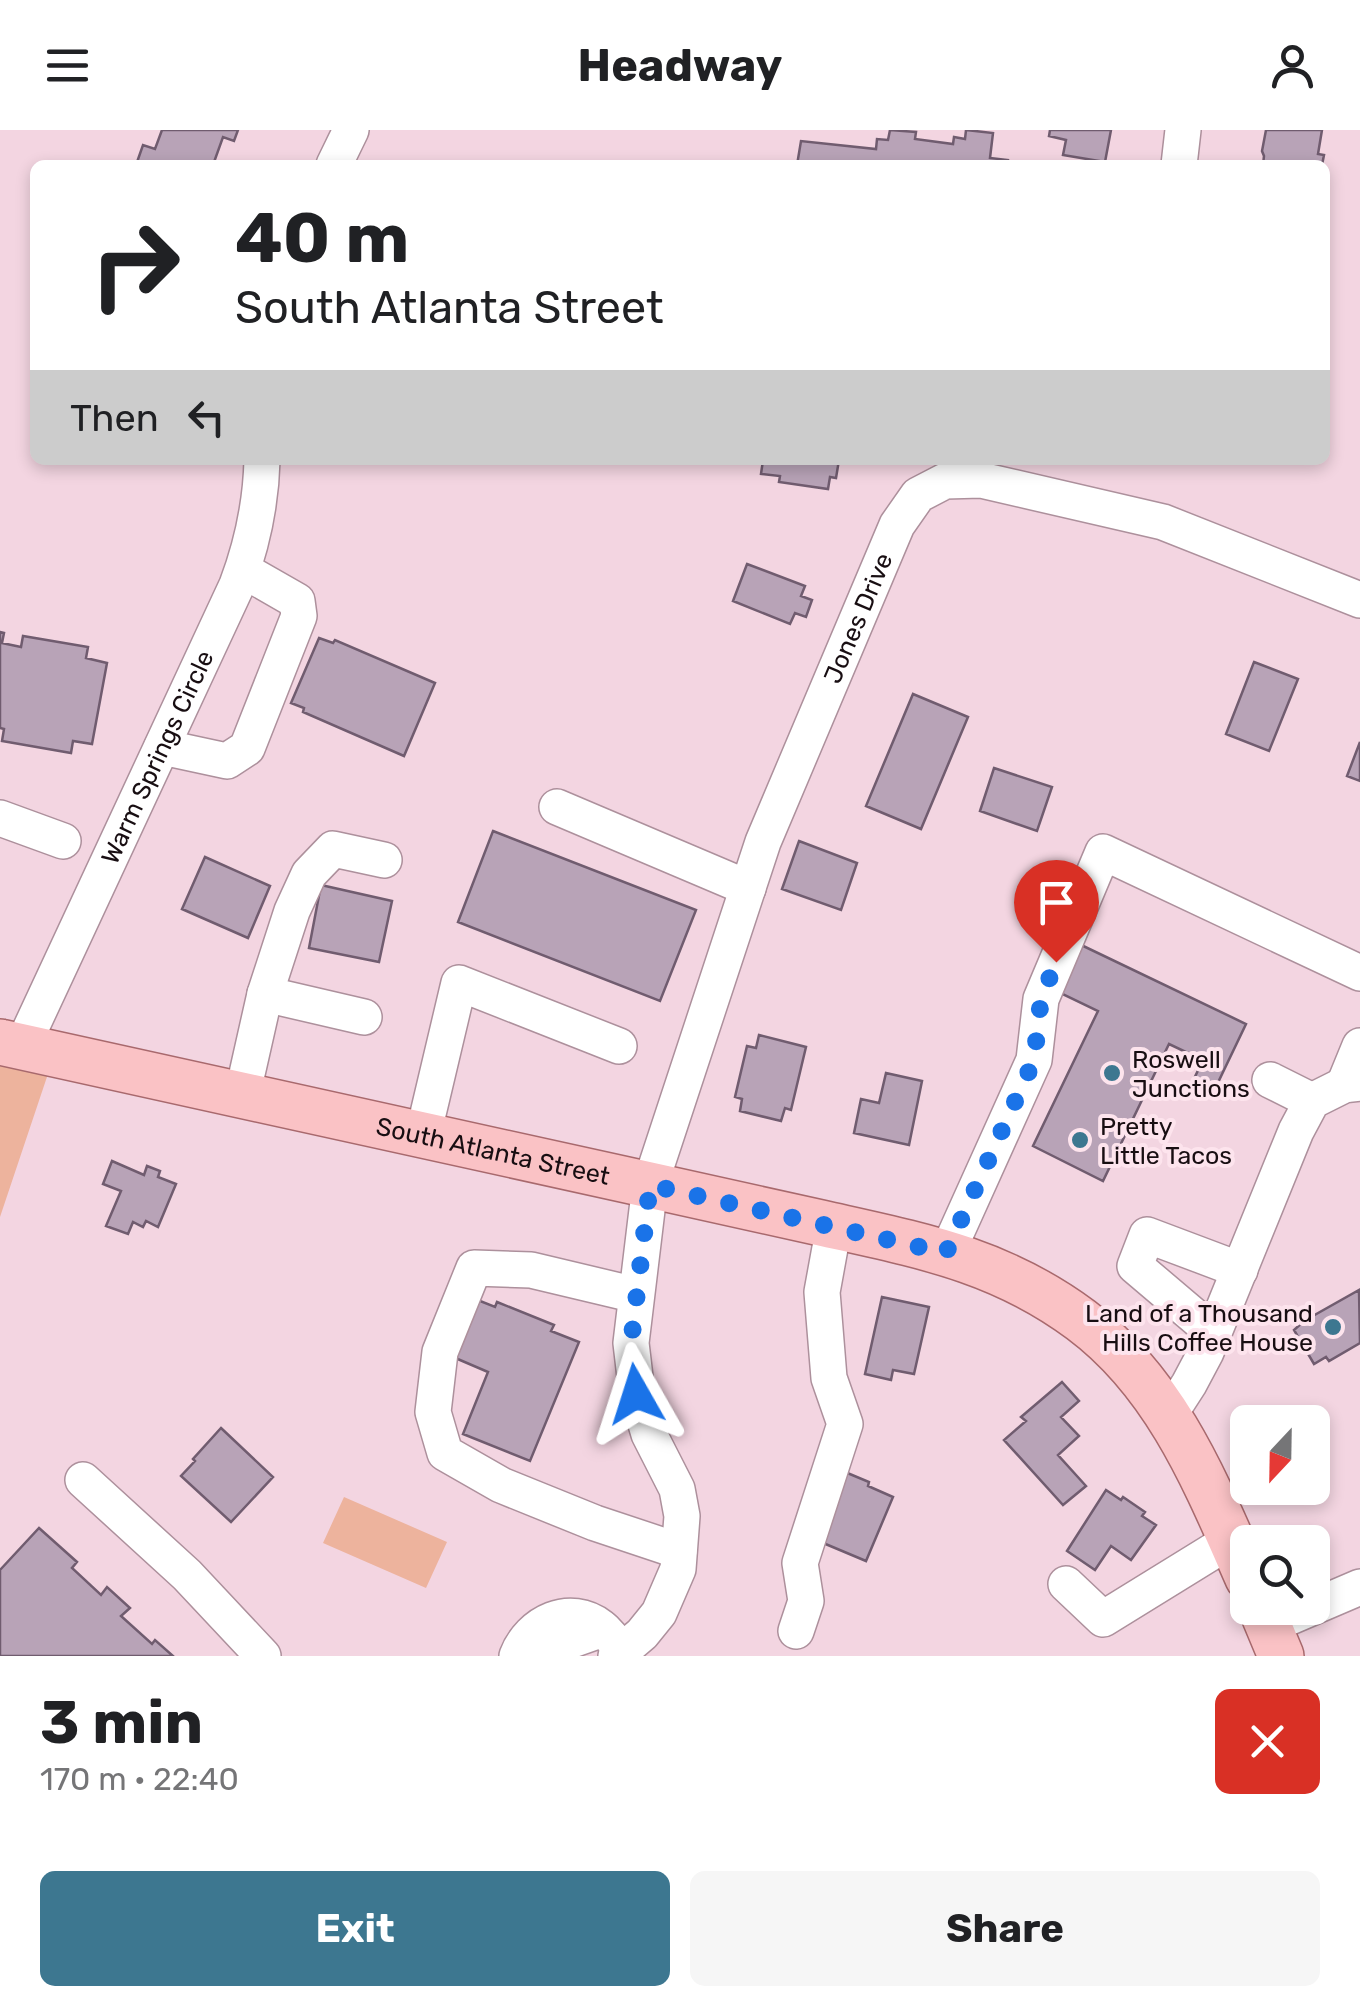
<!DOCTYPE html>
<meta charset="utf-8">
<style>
:root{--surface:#fff;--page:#f6f6f6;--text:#202124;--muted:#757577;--accent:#3d7790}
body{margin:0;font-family:Rubik,sans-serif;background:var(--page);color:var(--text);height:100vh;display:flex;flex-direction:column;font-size:38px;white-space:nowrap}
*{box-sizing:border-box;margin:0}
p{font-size:32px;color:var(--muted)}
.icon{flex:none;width:55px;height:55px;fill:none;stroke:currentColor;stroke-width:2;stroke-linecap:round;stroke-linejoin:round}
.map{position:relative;height:1526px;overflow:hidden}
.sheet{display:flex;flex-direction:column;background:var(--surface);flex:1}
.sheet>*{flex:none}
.top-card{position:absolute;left:30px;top:30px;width:1300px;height:305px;border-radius:15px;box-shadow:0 5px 15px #0003;background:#fff;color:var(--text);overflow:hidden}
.needle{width:65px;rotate:202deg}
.controls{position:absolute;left:1230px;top:1275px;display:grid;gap:20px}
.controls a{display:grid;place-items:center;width:100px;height:100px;border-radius:15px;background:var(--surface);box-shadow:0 5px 15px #0003;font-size:50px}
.pin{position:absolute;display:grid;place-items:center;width:85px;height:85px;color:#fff;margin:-102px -42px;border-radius:50% 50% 50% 0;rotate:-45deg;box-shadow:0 0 10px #0007}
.pin .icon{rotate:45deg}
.me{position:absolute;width:110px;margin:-55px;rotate:354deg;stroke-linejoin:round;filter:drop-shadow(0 0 8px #0008)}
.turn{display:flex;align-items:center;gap:35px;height:210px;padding:0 40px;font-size:45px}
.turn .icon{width:130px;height:130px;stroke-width:2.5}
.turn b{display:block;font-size:70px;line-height:85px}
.then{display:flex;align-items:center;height:95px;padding:0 40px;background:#0003;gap:20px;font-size:38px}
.round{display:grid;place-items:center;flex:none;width:105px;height:105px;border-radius:15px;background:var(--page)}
.overview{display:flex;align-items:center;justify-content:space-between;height:170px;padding:0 40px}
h1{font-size:60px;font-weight:700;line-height:75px}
.button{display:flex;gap:20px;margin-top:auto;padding:20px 40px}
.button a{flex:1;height:115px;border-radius:15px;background:var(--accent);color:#fff;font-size:40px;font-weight:700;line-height:115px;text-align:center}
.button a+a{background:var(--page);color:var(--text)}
header{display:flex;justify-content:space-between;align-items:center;height:130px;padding:0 40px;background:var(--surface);font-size:45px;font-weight:700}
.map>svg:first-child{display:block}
.green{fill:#edb39d}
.building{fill:#b8a3b7;stroke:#705c6f;stroke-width:2.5}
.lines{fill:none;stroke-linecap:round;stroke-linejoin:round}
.minor-casing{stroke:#ad909c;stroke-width:38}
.major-casing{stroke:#a8696d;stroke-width:48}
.minor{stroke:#fff;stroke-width:35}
.major{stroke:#fac2c5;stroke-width:45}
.route{stroke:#1a73e8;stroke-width:18;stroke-dasharray:0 32.4}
.poi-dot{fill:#3d7790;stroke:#fde4ed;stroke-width:4}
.labels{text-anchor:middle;stroke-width:8;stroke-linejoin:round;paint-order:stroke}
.street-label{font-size:25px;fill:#180e12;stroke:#fde4ed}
.poi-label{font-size:25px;fill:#180e12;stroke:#fde4ed;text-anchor:start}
</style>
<header><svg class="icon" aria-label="menu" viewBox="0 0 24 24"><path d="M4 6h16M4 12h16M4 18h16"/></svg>Headway<svg class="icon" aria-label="person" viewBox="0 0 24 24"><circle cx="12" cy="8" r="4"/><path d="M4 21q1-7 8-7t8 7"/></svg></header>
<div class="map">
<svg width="1360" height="1526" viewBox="0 0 1360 1526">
<rect width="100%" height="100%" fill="#f3d5e1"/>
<path class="green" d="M 0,907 L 56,920 L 0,1087 Z
M 344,1367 L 447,1412 L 426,1458 L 323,1413 Z"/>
<path class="building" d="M 162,0 L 238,0 L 234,11 L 223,7 L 213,35 L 136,35 L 143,15 L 155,19 Z
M 890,0 L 916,2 L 915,9 L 953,14 L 954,7 L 965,9 L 966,0 L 993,3 L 990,28 L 1008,30 L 1008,35 L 797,35 L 801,11 L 876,19 L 877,9 L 888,10 Z
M 1050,0 L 1111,0 L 1105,32 L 1063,25 L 1066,10 L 1049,6 Z
M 1266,0 L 1322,0 L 1318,24 L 1324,25 L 1322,35 L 1263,35 L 1264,26 L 1262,21 Z
M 763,330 L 839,330 L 836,348 L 830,347 L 828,359 L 779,352 L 780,346 L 761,344 Z
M 747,434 L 805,456 L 801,466 L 812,470 L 806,487 L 795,483 L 790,494 L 733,471 Z
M 0,502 L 4,503 L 2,513 L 21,517 L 23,506 L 88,517 L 86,528 L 107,533 L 92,614 L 73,611 L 71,623 L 2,611 L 4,599 L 0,598 Z
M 319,508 L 333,513 L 335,510 L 435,553 L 404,626 L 303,582 L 304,578 L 291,573 Z
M 1254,532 L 1298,549 L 1269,621 L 1226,604 Z
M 913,564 L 968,587 L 921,699 L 866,676 Z
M 1360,612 L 1360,651 L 1347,646 Z
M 994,638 L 1052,657 L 1037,701 L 980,681 Z
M 493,701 L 696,780 L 660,871 L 458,792 Z
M 799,711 L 857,733 L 841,780 L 782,759 Z
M 205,727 L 270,756 L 248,808 L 182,779 Z
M 321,755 L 392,771 L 379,832 L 309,818 Z
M 1077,813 L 1246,894 L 1212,965 L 1191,955 L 1203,930 L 1169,914 L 1103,1051 L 1033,1016 L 1098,881 L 1054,860 Z
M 759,905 L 806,917 L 791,980 L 785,978 L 781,991 L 740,981 L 742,969 L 735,967 L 747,916 L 756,918 Z
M 886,943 L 922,951 L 909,1015 L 854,1003 L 861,969 L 879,973 Z
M 112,1031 L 144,1045 L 147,1036 L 160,1041 L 158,1047 L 176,1054 L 158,1097 L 146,1091 L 143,1097 L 133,1092 L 128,1104 L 106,1096 L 121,1061 L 103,1054 Z
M 1359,1160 L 1360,1213 L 1329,1231 L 1326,1227 L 1314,1234 L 1294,1200 L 1304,1191 Z
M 470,1167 L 495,1177 L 497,1172 L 554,1195 L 551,1201 L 579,1212 L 530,1331 L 463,1304 L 488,1242 L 446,1224 Z
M 882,1167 L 929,1177 L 914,1244 L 893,1240 L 891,1250 L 865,1244 Z
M 1062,1252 L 1079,1271 L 1061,1287 L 1079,1306 L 1058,1325 L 1086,1356 L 1063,1375 L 1004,1310 L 1026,1291 L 1021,1287 Z
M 221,1298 L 273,1347 L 231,1392 L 181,1346 L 195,1331 L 193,1329 Z
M 845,1342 L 869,1352 L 868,1356 L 893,1367 L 866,1431 L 816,1410 Z
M 1106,1360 L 1121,1370 L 1123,1367 L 1145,1382 L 1142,1386 L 1156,1395 L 1131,1430 L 1111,1416 L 1095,1440 L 1067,1421 Z
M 39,1398 L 77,1432 L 72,1438 L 101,1465 L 107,1457 L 130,1478 L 121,1486 L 152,1514 L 155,1510 L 173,1526 L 0,1526 L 0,1440 Z"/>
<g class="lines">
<defs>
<g id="minor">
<path d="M 334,35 L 351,0"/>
<path d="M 1179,35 L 1183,0"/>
<path d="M 162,617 L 227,631 L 247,618 L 299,486 L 297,471 L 243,440"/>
<path d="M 557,677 L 748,758"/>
<path d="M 0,688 L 63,711"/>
<path d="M 265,864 L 364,887"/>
<path id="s1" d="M 22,917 L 237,455 C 252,415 261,373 262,330"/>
<path d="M 1270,950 L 1312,971"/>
<path d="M 1344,955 L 1360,916"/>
<path d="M 242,966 L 265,864 L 292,781 L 309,744 L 333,719 L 384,730"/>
<path d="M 423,1005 L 459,853 L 619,916"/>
<path d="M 947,1123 L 1034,930 L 1041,869 L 1103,722 L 1360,843"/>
<path d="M 636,1165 L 531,1140 L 474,1138 L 440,1222 L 433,1282 L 445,1323 L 501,1355 L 595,1393 L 679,1421"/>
<path d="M 1214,1203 L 1135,1136 L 1147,1105 L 1240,1140"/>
<path d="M 1169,1285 L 1189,1254 L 1206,1222 L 1296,1001 L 1312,971 L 1344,955 L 1360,953"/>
<path d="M 83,1350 L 187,1445 L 263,1526"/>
<path d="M 1066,1454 L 1103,1489 L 1231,1410"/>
<path d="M 1269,1496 L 1360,1457"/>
<path d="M 796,1501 L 806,1471 L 800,1433 L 845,1294 L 829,1248 L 822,1162 L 834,1096"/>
<path d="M 517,1526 C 530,1492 570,1473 601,1497 C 610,1504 616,1513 622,1522"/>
<path d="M 527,1526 L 603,1499"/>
<path id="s2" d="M 616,1526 L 642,1504 L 659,1483 L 678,1439 L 682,1386 L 677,1359 L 649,1304 L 637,1264 L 631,1213 L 650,1055 L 763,712 L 897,395 L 918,365 L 945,351 L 981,350 L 1163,392 L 1360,470"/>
</g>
<g id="major">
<path id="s3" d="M 0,912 C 212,959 424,1006 636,1052 C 698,1066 760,1079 821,1093 C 919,1115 999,1129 1081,1190 C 1167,1254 1206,1353 1248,1448"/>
<path d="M 1261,1478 L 1281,1526"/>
</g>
</defs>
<use href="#minor" class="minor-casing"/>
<use href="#major" class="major-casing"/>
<use href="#minor" class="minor"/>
<use href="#major" class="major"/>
</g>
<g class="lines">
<path class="route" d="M 636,1264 L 631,1213 L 650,1055 L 946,1123 L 1034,930 L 1041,869 L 1056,832"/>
</g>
<g class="poi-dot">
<circle cx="1112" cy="943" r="10"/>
<circle cx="1080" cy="1010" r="10"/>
<circle cx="1333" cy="1197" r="10"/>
</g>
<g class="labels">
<g class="street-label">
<text dy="9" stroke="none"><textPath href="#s2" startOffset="1108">Jones Drive</textPath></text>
<text dy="9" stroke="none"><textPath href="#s1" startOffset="320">Warm Springs Circle</textPath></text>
<text dy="9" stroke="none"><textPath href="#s3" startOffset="505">South Atlanta Street</textPath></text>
</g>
<g class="poi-label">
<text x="1132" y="938">Roswell<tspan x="1132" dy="29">Junctions</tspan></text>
<text x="1100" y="1005">Pretty<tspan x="1100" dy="29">Little Tacos</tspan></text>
<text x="1313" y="1192" text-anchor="end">Land of a Thousand<tspan x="1313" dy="29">Hills Coffee House</tspan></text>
</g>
</g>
</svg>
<div class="controls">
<a><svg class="needle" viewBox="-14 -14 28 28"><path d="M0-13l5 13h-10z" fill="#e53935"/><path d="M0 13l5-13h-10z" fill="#757577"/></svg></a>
<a><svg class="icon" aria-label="search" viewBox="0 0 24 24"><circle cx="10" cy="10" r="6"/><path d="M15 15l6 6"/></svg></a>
</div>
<div class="pin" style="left:1056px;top:832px;background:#d93025"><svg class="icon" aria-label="arrive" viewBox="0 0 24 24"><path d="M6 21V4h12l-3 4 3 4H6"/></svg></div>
<svg class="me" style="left:636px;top:1264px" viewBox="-20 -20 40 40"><path d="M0-17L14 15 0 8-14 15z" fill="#1a73e8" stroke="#fff" stroke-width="4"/></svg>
<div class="top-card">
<div class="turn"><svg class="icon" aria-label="right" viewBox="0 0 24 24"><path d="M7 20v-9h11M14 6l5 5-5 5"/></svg><div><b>40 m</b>South Atlanta Street</div></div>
<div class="then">Then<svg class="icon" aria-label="left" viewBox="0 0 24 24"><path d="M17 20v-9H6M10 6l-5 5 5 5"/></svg></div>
</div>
</div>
<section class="sheet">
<div class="overview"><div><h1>3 min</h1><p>170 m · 22:40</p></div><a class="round" style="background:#d93025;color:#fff"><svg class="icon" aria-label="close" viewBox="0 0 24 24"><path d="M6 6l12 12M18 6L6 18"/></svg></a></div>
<div class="button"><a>Exit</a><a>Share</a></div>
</section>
